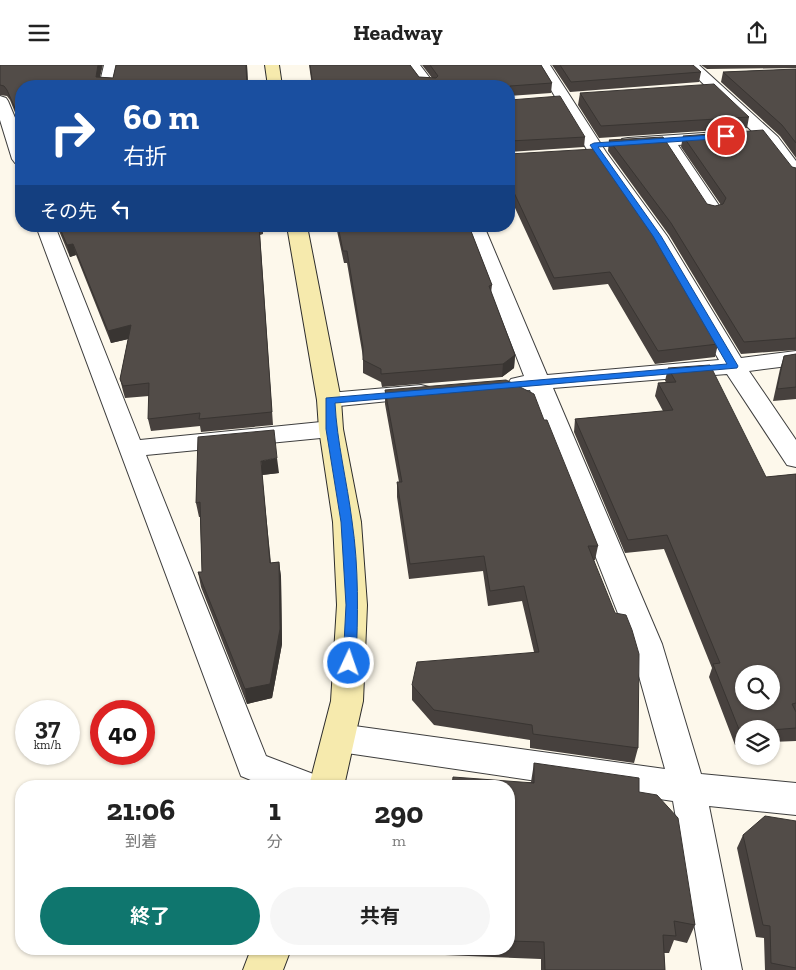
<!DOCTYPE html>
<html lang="ja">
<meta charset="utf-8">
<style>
:root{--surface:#fff;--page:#f6f6f6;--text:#222;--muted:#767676;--accent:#0f766e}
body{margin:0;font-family:"Zilla Slab","Noto Sans JP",serif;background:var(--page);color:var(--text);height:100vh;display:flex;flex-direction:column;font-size:19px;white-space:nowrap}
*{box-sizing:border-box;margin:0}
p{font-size:16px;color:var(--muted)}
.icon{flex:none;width:28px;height:28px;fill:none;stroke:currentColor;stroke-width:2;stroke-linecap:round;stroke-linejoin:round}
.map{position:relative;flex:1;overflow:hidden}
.side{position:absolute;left:15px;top:715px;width:500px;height:175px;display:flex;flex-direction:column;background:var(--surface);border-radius:20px;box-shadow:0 1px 4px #0004}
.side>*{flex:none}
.banner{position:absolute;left:15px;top:15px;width:500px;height:152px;border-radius:20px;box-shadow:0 1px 4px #0004;background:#1a4fa0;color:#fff;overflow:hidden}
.buttons{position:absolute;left:735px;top:600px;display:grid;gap:10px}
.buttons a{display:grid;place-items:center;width:45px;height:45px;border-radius:50%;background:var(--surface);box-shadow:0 1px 4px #0004;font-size:25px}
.speed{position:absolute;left:15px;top:635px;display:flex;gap:10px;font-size:25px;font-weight:700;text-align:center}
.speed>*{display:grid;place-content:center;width:65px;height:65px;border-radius:50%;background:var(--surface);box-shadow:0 1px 4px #0004;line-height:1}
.speed small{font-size:12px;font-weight:400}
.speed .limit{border:8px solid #d22;background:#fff;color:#111}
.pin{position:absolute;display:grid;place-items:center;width:42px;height:42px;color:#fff;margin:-21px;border:2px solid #fff;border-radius:50%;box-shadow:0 1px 5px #0007}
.me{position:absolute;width:55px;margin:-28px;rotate:3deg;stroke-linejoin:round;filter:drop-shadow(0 0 4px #0008)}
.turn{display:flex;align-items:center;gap:18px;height:105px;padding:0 25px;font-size:22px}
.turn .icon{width:65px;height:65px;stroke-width:2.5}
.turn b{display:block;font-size:35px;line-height:42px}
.then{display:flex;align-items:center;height:48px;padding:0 25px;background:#0003;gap:10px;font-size:19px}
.eta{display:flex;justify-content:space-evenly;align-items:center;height:85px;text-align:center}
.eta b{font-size:30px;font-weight:700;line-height:35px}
.primary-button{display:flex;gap:10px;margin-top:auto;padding:10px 25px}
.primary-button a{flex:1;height:58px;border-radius:30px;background:var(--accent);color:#fff;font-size:20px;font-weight:700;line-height:58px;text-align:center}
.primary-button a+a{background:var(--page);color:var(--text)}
header{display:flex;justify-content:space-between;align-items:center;height:65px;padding:0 25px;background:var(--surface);font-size:22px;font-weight:700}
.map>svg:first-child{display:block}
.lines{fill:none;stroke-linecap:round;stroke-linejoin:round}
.street-casing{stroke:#3e3e3e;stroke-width:2}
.secondary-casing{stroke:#2d2d2d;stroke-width:2}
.street{fill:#fff;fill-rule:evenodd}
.secondary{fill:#f6eaad;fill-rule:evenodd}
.wall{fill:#47413e}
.shaded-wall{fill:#393532}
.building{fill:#524c48;stroke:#393532;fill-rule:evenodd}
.route{fill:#1a73e8;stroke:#114b97}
</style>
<header><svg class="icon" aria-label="menu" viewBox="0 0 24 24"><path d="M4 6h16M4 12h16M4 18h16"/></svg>Headway<svg class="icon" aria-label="share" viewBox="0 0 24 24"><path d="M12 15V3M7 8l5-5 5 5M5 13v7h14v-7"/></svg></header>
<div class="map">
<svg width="796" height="905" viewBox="0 0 796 905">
<rect width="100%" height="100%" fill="#fdf8eb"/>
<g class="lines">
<defs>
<path id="street" d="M 104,0 L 118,0 L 114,21 L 99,21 Z
M 405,0 L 420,0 L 436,21 L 420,21 Z
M 536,0 L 550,0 L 606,87 L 667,171 L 741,293 L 796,286 L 796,300 L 749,306 L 796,375 L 796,402 L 787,400 L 727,309 L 553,323 L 662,579 L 701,709 L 796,718 L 796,750 L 709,741 L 742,905 L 702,905 L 673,736 L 340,687 L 328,683 L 323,673 L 328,663 L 340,659 L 665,704 L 630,579 L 530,325 L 519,326 L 511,324 L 507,319 L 511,314 L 524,311 L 465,161 L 484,161 L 547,310 L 719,295 L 647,171 L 589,88 Z
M 684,0 L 699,0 L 778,72 L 796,96 L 796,113 L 790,112 L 766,80 Z
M 0,31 L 6,33 L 8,36 L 21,67 L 21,99 L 15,98 L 12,94 L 0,55 Z
M 719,67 L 725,68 L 727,72 L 725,76 L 678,80 L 722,145 L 720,149 L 713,151 L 706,149 L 662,81 L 628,83 L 622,82 L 620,78 L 622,74 L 628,73 Z
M 36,161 L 55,161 L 140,375 L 331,356 L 340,359 L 343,364 L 340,369 L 331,372 L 146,390 L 266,691 L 316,710 L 321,721 L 265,721 L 241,711 Z
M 421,320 L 429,322 L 433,327 L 429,332 L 329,342 L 320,340 L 317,335 L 320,330 L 329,328 Z"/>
<path id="secondary" d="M 265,0 L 279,0 L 282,21 L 268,21 Z
M 287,161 L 307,161 L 341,335 L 343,364 L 361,457 L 367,540 L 363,636 L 344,721 L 309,721 L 331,636 L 337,540 L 333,457 L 319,364 L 317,335 Z
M 251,884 L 291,884 L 283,905 L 243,905 Z"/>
</defs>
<use href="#street" class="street-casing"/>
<use href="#secondary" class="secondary-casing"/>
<use href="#street" class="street"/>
<use href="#secondary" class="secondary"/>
</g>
<path class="wall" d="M 0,0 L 103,0 L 100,12 L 113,13 L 116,0 L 247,0 L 248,21 L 21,21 L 21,60 L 20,60 L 10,35 L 7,31 L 0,30 Z
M 309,0 L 410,0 L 419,12 L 432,13 L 422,0 L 541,0 L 552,18 L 551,28 L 509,31 L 509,21 L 312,21 Z
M 552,0 L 693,0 L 701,7 L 699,17 L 570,27 Z
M 701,0 L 796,0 L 796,3 L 707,4 Z
M 796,4 L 796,93 L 780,71 L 721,17 L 723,7 Z
M 580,28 L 749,52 L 747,63 L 599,73 L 578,40 Z
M 510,35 L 585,72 L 584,82 L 509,87 Z
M 683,71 L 796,103 L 796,285 L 741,289 L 669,170 L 608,86 L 609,75 L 707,139 L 715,141 L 721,140 L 681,82 Z
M 509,89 L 718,279 L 715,292 L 655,299 L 608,219 L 553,225 L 509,130 Z
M 57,161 L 263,161 L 263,169 L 260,170 L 273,360 L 201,367 L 200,361 L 151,366 L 148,354 L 149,331 L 125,333 L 123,326 L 120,314 L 128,274 L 111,278 L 76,190 L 70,192 Z
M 337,161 L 469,161 L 492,220 L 491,228 L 515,290 L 514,303 L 502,312 L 382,322 L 381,317 L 363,308 L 363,292 L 347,198 L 344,198 L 337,166 Z
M 796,289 L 796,334 L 773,336 L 780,304 L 784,291 Z
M 668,303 L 766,412 L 796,409 L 796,676 L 771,677 L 771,664 L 744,664 L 744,679 L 735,680 L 709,612 L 712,603 L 664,484 L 625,488 L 574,367 L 575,354 L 663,346 L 655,331 L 658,318 L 666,317 L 665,316 Z
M 385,325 L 544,355 L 598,481 L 595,495 L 594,495 L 638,683 L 634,698 L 530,683 L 530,675 L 434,660 L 412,635 L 412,620 L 534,587 L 522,536 L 488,541 L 483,506 L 409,514 L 397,432 L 397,417 L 399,417 L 385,339 Z
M 198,372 L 279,408 L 262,410 L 271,498 L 279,497 L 281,512 L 282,579 L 272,633 L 247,639 L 201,522 L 198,507 L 202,507 L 200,452 L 199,452 L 196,438 Z
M 534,698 L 639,727 L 695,860 L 687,878 L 674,875 L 669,888 L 664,888 L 665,905 L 541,905 L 541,894 L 445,890 L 445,884 L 509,884 L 509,721 L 531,717 Z
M 796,756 L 796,905 L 765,905 L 764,873 L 756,872 L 737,783 L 743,770 Z"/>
<path class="shaded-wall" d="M 98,0 L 102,0 L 98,21 L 96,12 Z
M 246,0 L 247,0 L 248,21 L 247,21 Z
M 73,179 L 76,190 L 70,192 L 67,180 Z
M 131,260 L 133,273 L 111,278 L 108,266 Z
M 515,290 L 514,303 L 502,312 L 503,299 Z
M 277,393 L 279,408 L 262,410 L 261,396 Z
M 279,497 L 281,512 L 282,579 L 272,633 L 247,639 L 245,624 Z"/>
<path class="building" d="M 0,0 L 98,0 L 96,12 L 113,13 L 116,0 L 246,0 L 247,21 L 21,21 L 21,50 L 18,50 L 7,25 L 4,21 L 0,20 Z
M 310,0 L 410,0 L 419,12 L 436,13 L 438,11 L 430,0 L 541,0 L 552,18 L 510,21 L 509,22 L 313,21 Z
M 560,0 L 693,0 L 701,7 L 571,17 Z
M 796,4 L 796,78 L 782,60 L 723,7 Z
M 714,19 L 749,52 L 601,61 L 580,28 Z
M 560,31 L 585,72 L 510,76 L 509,77 L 509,34 L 510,35 Z
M 763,65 L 792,102 L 796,103 L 796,273 L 744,277 L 671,158 L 609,75 L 663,72 L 707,139 L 715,141 L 723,139 L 726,133 L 683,71 Z
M 594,84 L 647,160 L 718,279 L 658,286 L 610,207 L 554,213 L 509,117 L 509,89 Z
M 59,161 L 259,161 L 272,347 L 199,354 L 200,348 L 148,354 L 149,318 L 123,321 L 120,314 L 131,260 L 108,266 L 73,179 L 67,180 Z
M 338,161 L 469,161 L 492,220 L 489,221 L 515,290 L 503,299 L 381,309 L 381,304 L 363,295 L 363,282 L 347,186 L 343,186 Z
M 796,289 L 796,322 L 777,324 L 784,291 Z
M 710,300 L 766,412 L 796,409 L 796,638 L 792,639 L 796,647 L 796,663 L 771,665 L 771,664 L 744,664 L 744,666 L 740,667 L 713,599 L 720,598 L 667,470 L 628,475 L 575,354 L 673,345 L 658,318 L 676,317 L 668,303 ZM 744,609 L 771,609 L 771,636 L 744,636 Z
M 506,315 L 534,329 L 544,355 L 547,355 L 598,481 L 588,481 L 615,548 L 626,550 L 632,565 L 639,589 L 638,683 L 533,669 L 532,660 L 434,645 L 412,620 L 417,597 L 539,587 L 524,521 L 490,526 L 484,491 L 410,499 L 397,417 L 402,417 L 385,325 Z
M 274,365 L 277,393 L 261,396 L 270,498 L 279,497 L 280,564 L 270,619 L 245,624 L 198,507 L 202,507 L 200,437 L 196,438 L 198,372 Z
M 534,698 L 639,713 L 639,727 L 657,730 L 678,753 L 695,860 L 674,856 L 676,871 L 663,870 L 665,905 L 545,905 L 544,877 L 509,876 L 509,721 L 452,721 L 453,712 L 534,718 Z
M 765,751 L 796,756 L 796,903 L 771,898 L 770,861 L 763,860 L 743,770 Z"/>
<path class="route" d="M 726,69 L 728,70 L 728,73 L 598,82 L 661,171 L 738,301 L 737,303 L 335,338 C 337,378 347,416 352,456 C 359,503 358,550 356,598 L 354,601 L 349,603 L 345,601 L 343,598 L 346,540 L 341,457 L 326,364 L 326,333 L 727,299 L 653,171 L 590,80 L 594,78 Z"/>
</svg>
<div class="buttons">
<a><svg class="icon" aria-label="search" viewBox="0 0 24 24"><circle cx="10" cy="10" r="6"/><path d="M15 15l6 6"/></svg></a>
<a><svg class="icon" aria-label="layers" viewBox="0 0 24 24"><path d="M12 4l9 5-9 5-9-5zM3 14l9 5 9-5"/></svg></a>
</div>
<div class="speed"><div>37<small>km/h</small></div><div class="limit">40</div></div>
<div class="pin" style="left:726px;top:71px;background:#d93025"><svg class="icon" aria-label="arrive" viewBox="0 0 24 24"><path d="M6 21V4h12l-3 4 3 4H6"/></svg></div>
<svg class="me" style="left:349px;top:598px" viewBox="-20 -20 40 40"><circle r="17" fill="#1a73e8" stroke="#fff" stroke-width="3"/><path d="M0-11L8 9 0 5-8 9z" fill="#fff"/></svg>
<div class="banner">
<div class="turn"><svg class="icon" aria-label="right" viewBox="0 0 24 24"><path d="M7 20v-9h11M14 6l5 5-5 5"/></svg><div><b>60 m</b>右折</div></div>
<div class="then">その先<svg class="icon" aria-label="left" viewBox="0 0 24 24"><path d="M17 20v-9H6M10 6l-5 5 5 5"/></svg></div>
</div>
<section class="side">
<div class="eta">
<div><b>21:06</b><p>到着</p></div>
<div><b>1</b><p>分</p></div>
<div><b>290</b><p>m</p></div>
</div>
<div class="primary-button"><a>終了</a><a>共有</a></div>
</section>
</div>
